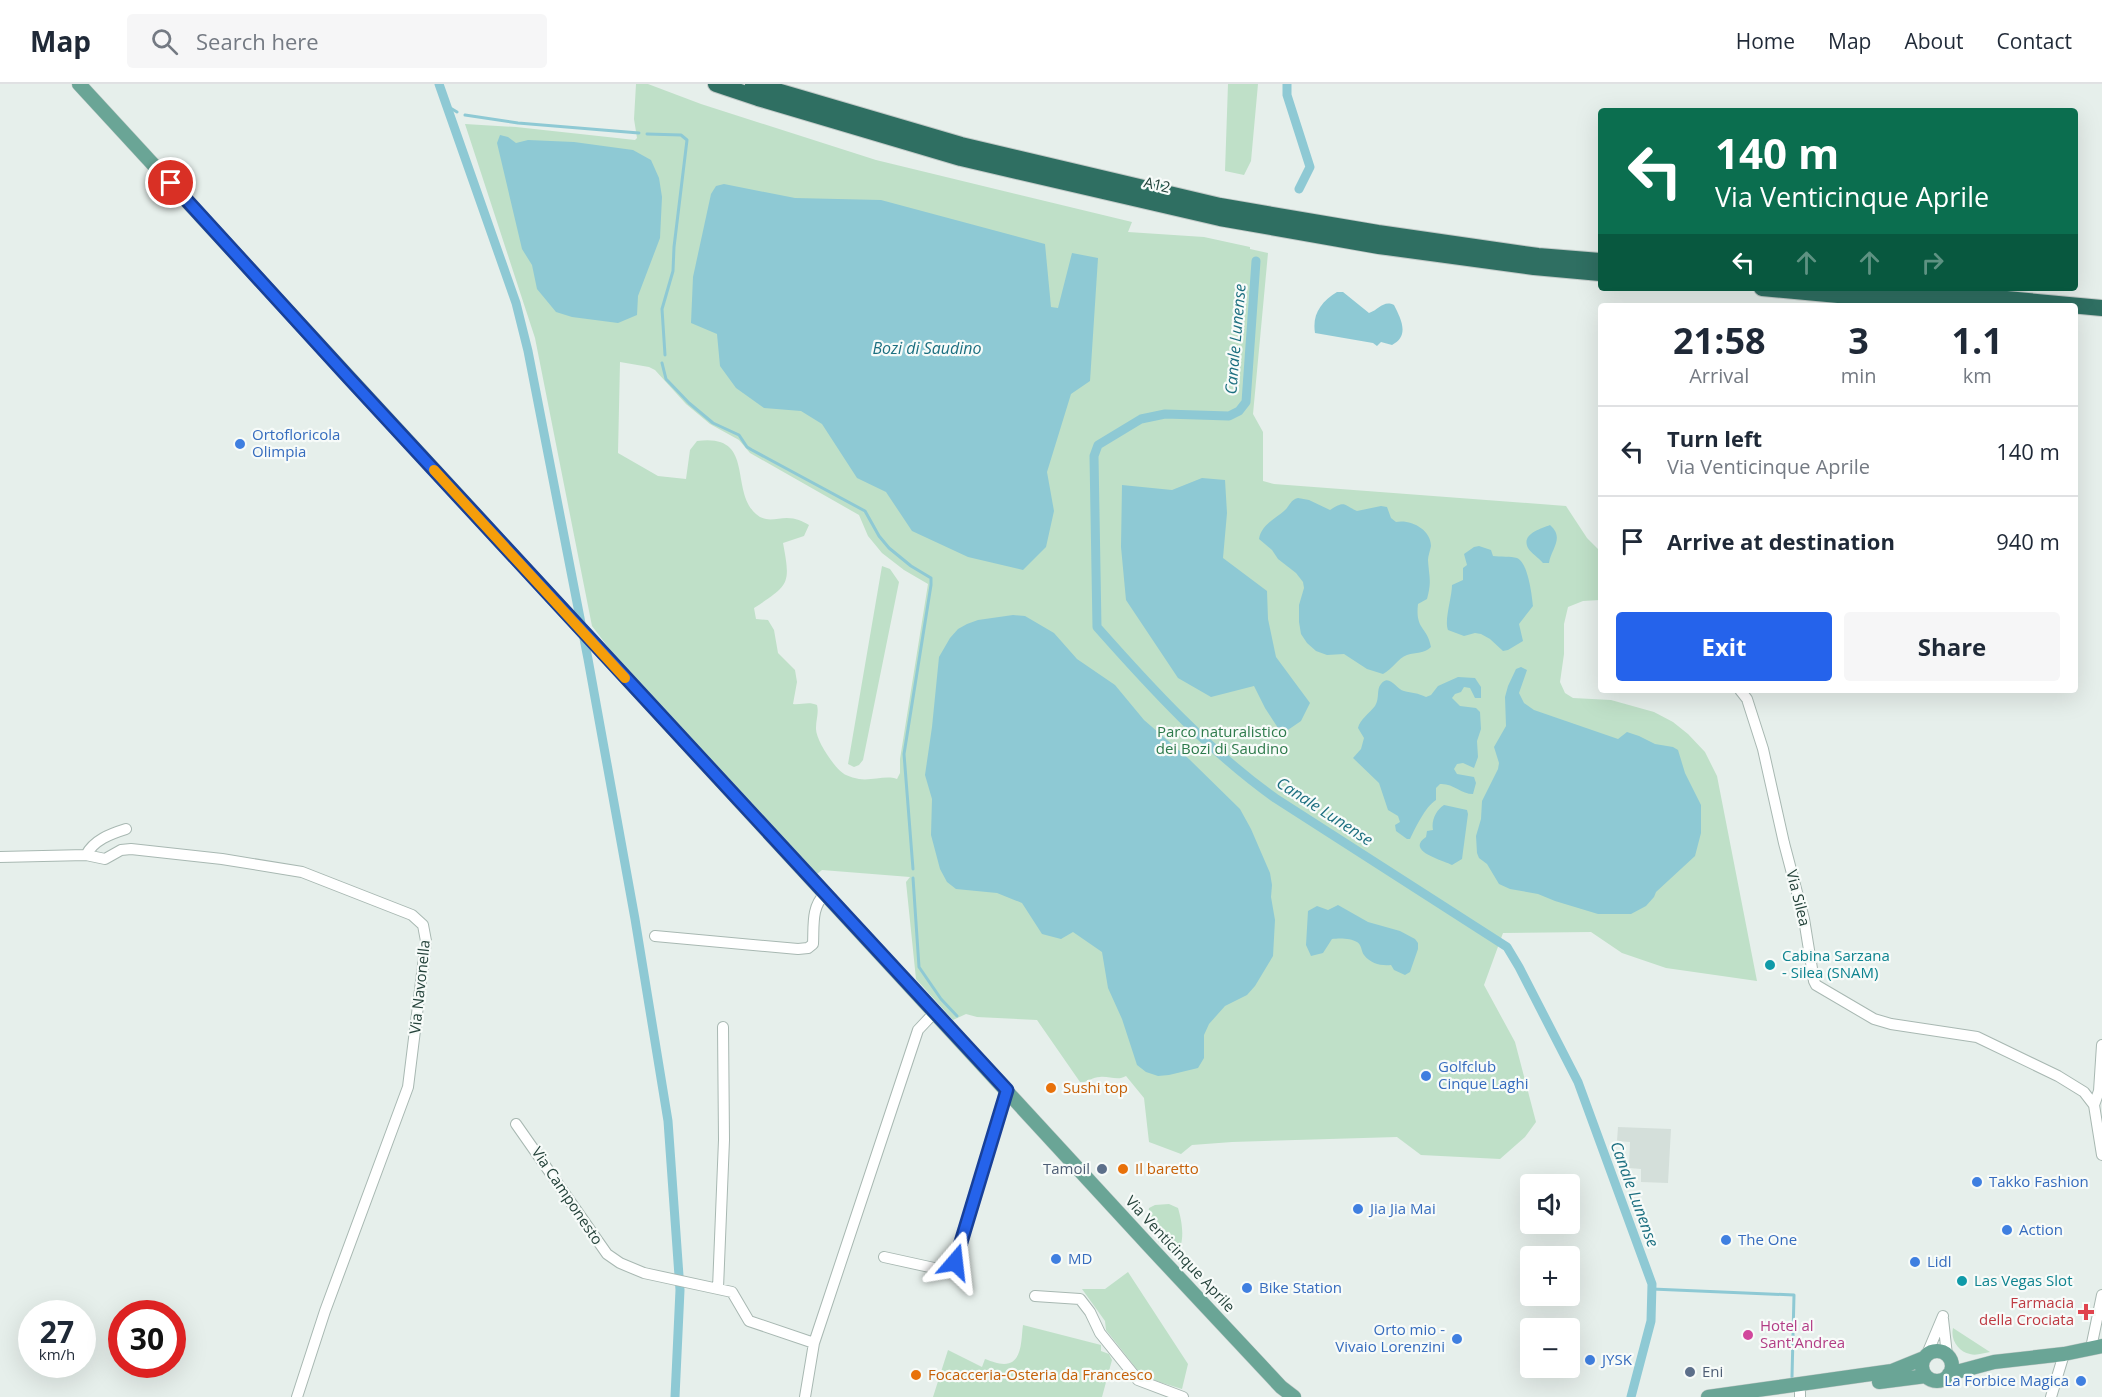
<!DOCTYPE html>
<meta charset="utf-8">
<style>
:root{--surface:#fff;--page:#f6f6f7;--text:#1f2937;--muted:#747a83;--line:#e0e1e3;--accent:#2563eb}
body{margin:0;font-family:"Open Sans",sans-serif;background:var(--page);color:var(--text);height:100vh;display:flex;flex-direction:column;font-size:22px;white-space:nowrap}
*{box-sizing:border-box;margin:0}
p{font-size:20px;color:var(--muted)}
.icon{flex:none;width:33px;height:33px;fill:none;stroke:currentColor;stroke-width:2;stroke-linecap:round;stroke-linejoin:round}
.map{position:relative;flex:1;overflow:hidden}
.side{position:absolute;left:1598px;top:219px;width:480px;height:390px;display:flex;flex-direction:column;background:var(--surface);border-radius:6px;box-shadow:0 6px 24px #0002}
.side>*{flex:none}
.banner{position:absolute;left:1598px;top:24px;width:480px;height:183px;border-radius:6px;box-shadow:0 6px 24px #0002;background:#0b6e4f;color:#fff;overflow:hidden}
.controls{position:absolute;left:1520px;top:1090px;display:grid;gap:12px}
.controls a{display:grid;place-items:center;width:60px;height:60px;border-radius:6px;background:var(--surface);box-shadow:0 6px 24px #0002;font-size:30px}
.speed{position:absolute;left:18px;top:1216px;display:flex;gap:12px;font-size:30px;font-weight:700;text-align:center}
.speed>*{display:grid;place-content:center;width:78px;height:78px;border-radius:50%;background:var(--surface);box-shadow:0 6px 24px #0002;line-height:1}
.speed small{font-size:15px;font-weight:400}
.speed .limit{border:9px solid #d22;background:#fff;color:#111}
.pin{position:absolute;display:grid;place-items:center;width:51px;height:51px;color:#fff;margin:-26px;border:3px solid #fff;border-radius:50%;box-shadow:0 2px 6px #0007}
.me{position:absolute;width:66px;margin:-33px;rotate:17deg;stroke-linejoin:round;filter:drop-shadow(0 0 4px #0008)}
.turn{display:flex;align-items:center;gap:21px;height:126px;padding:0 18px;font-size:27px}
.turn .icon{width:78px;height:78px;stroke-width:2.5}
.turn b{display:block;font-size:42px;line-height:51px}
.lanes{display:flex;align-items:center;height:57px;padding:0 18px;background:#0003;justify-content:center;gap:30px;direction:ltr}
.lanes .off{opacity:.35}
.eta{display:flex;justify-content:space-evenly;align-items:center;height:102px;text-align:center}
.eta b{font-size:36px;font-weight:700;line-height:42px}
.action{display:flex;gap:12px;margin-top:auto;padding:12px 18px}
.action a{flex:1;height:69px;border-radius:6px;background:var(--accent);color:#fff;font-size:24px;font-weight:700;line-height:69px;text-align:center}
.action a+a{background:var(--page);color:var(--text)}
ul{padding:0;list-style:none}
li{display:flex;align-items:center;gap:18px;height:90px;padding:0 18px;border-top:2px solid var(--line)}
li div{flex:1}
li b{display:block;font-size:22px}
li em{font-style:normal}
header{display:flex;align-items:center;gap:36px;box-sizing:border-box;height:84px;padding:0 30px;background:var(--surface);border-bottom:2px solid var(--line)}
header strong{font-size:28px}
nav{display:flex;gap:33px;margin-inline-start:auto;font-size:21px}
.search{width:420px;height:54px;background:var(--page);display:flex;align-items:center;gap:15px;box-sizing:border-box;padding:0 21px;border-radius:6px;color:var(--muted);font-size:22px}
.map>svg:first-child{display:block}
.built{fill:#d4dfda}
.green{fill:#bfe0c8;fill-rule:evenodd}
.water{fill:#8ec9d4}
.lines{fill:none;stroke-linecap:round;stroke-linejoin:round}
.stream{stroke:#8ec9d4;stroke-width:3}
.canal{stroke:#8ec9d4;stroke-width:9}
.minor-casing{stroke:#a8b8b2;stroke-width:12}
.major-casing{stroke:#c2cac8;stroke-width:15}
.highway-casing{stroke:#c2cac8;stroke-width:18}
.minor{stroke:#fff;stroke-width:10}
.major{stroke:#6aa596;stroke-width:14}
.highway{stroke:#2f6f62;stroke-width:16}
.route-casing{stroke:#184099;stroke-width:15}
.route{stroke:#2563eb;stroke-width:10}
.slow{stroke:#f59e0b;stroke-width:10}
.shop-dot{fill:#3f7fe0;stroke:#f7fbf9;stroke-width:2}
.culture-dot{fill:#0f9aa8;stroke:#f7fbf9;stroke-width:2}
.food-dot{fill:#e8710a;stroke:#f7fbf9;stroke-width:2}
.service-dot{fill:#5c6f8a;stroke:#f7fbf9;stroke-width:2}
.health-dot{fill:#e0444e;stroke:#f7fbf9;stroke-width:2}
.hotel-dot{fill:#d1479c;stroke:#f7fbf9;stroke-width:2}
.labels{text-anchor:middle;stroke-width:4.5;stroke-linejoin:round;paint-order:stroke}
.street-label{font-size:15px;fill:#24423a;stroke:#f7fbf9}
.shop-label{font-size:15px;fill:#366cbe;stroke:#f7fbf9;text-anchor:start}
.park-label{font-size:15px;fill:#2d7a4b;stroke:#f7fbf9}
.culture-label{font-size:15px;fill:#0d838f;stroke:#f7fbf9;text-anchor:start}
.food-label{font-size:15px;fill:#c56008;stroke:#f7fbf9;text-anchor:start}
.service-label{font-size:15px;fill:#4e5e75;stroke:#f7fbf9;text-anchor:end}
.health-label{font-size:15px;fill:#be3a42;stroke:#f7fbf9;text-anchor:end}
.hotel-label{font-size:15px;fill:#b23c85;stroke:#f7fbf9;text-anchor:start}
.water-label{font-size:16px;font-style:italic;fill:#1c6f80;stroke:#f7fbf9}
</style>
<header>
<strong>Map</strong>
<div class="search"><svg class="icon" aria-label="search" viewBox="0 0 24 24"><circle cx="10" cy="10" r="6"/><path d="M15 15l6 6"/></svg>Search here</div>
<nav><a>Home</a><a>Map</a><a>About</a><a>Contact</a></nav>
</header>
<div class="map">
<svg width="2102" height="1313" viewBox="0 0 2102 1313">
<rect width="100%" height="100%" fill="#e6efeb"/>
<path class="built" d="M 1618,1043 L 1671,1045 L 1668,1099 L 1641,1098 L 1641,1085 L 1629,1084 L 1630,1058 L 1617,1057 Z"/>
<path class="green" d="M 636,0 L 648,0 L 701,20 L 876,76 L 1132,138 L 1128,148 L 1204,153 L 1250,163 L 1250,165 L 1268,169 L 1253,330 L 1263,348 L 1263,397 L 1274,400 L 1566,422 L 1587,454 L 1600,467 L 1600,516 L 1583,517 L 1568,523 L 1564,540 L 1564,570 L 1560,598 L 1565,609 L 1573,614 L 1611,616 L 1654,628 L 1673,638 L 1688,650 L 1705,668 L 1717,692 L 1757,897 L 1666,884 L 1622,869 L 1591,848 L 1503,849 L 1484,901 L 1515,958 L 1536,1038 L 1525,1053 L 1500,1075 L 1421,1071 L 1397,1053 L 1232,1058 L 1192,1061 L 1181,1070 L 1149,1058 L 1144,1014 L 1126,992 C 1118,997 1109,992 1100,993 C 1092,993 1088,999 1080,998 L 1037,936 L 977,933 L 966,930 L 953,936 L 916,895 L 906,798 L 910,793 L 822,786 L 817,790 L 611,567 L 592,542 L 535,254 L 465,40 L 516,43 L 635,56 L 637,54 L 634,35 ZM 620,278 L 649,283 L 655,286 L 686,320 L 710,340 L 739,356 L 750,369 L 859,431 L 868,452 L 882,469 L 904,486 L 928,500 L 900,675 L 900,689 L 897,695 C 886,691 872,697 859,695 C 855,694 850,693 846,691 C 835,686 815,655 816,644 C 816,635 819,629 817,621 C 809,617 801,621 793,620 L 797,598 L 795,586 L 778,569 L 774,546 L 768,536 L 756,535 L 754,524 C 789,501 791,501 783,459 L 804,452 L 809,441 C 802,437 796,434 787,434 C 776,434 766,439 756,430 C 729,406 756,349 697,357 L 690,366 L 686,395 L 658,392 L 618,369 Z
M 1228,0 L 1258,0 L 1251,77 L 1244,91 L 1225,87 Z
M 882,482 L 890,485 L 899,498 L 863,676 L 859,681 L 854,683 L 848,680 Z
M 1169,1120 L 1178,1124 C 1182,1137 1186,1159 1176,1170 L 1147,1140 L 1149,1124 L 1155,1121 Z
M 1128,1188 L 1188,1280 L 1182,1305 L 1143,1293 L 1106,1246 L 1105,1237 L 1082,1205 L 1105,1205 Z
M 1023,1241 L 1101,1261 L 1101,1267 L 1109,1270 L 1112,1276 L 1102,1313 L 933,1313 L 948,1266 L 982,1283 L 985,1275 C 991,1277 998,1280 1004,1280 C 1023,1280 1021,1254 1023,1241 Z
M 1953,1244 L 1990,1268 C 1984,1269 1976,1272 1970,1270 C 1959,1268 1950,1256 1953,1244 Z"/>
<path class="water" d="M 500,51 L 508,53 L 516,59 L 528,56 L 574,58 L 633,66 L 651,76 L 659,94 L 662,113 L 660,154 L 638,212 L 637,231 L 618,239 L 572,233 L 556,228 L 537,205 L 532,181 L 522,165 L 497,59 Z
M 724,100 L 795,114 L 881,116 L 1045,160 L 1051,223 L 1058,224 L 1072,169 L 1098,174 L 1090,297 L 1071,310 L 1047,388 L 1054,427 L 1046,463 L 1023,486 L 968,473 L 912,447 L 886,408 L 857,394 L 822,340 L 801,327 L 764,324 L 736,304 L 720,282 L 717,250 L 691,239 L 693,193 L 711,110 L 716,102 Z
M 1337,208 L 1343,208 L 1369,229 C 1379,226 1383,216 1394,221 C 1401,235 1410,252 1392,261 L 1381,258 L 1377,262 L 1373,259 L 1315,249 C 1312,230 1321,218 1337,208 Z
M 1202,394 L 1225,396 L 1227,429 L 1223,474 L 1267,507 L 1268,535 L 1276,573 L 1310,619 L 1301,637 L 1282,650 L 1265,624 L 1254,602 L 1211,613 L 1178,594 L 1126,516 L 1121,463 L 1122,401 L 1172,406 Z
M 1298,414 L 1309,416 L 1330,426 C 1346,416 1343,421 1357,427 L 1381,422 L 1387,423 L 1391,434 L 1396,438 C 1410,435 1431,445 1431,462 C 1430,467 1428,472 1428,476 C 1429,493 1432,497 1427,515 L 1418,520 C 1415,546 1427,542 1431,563 C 1424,570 1416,568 1407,571 C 1398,574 1393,585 1383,590 L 1367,585 L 1344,570 L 1327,571 L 1316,567 L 1307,559 L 1301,550 L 1299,538 L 1299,521 L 1304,504 L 1303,498 L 1296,489 L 1278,475 L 1272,466 L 1259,455 C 1261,441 1275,435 1284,427 C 1290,422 1290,416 1298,414 Z
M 1550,441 C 1565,454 1551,465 1549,479 L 1543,479 C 1539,474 1531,469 1528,464 C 1521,450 1540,445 1550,441 Z
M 1479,462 L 1491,466 L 1493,472 C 1500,473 1511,472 1517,474 C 1528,478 1532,512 1533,522 L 1519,540 L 1523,557 L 1508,566 L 1503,567 L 1490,555 L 1481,550 L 1475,549 L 1464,552 L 1448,546 C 1444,537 1452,513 1452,501 L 1463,496 L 1463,484 L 1467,481 L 1464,470 L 1474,463 Z
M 1013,531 L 1025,532 L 1054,549 L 1077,575 L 1115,601 L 1144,636 L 1189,675 L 1240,725 L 1251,745 L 1270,789 L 1272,801 L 1271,813 L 1275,836 L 1273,872 L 1255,902 L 1247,911 L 1225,922 L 1209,940 L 1204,951 L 1204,974 L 1198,984 L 1169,991 L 1158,992 L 1146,988 L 1137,981 L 1122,935 L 1108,904 L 1102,868 L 1073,848 L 1061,855 L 1042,850 L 1022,819 L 997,809 L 956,805 L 947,798 L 940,785 L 931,751 L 932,715 L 925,691 L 932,643 L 939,573 L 950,554 L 958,545 L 967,540 L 978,536 Z
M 1521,583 L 1527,586 L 1519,609 L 1524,619 L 1534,626 L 1618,655 L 1627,648 L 1639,652 L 1655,660 L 1673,663 L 1678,666 L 1685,689 L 1701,721 L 1701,749 L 1695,772 L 1656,808 L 1654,813 L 1646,822 L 1631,830 L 1598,830 L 1555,817 L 1538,810 L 1510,805 L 1499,800 L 1487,780 L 1479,774 L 1477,769 L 1476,752 L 1481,735 L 1482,717 L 1498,685 L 1499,679 L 1494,663 L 1506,642 L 1505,613 L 1508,602 L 1516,585 Z
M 1458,593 L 1475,594 L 1481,603 L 1481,614 L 1475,614 L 1470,604 L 1464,603 L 1461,608 L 1455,610 L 1452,614 L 1460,622 L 1476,624 L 1480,628 L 1481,645 L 1477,657 L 1478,673 L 1474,684 L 1463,679 L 1457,680 L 1454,685 L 1457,690 L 1474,693 L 1476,699 L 1473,710 C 1461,710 1453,699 1440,700 L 1436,704 L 1436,716 C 1425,723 1416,743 1410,755 L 1407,755 L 1396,747 L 1395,741 L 1400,738 L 1398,732 L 1388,726 L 1379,699 L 1353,674 L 1361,665 L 1364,654 L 1358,644 C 1360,635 1369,630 1375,622 C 1380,614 1376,606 1381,600 C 1389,589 1396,605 1404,607 C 1412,609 1418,609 1426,613 L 1431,611 L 1438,602 Z
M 1444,721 L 1467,726 L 1468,730 L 1462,775 L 1452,781 C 1442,776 1405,767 1426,753 L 1427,747 L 1433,746 C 1431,737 1436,726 1444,721 Z
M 1338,821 L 1368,838 L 1400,847 L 1415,855 L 1418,859 L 1418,865 L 1410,888 L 1405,891 L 1394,886 L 1391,881 C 1381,882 1371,880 1364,871 C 1361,867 1362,861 1357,858 C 1351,854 1339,854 1332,855 L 1323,869 L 1311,872 L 1306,861 L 1308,827 L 1317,822 L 1328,826 Z"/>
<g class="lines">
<path class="stream" d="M 447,22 L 457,28
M 465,31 L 518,39 L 639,49
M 647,50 L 681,51 L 687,56 L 674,163 L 673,187 L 662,225 L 665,271
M 662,279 L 666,295 L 689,319 L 713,339 L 739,351 L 747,363 L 752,366 L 865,427 L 879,452 L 889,464 L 911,482 L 931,494 L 931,501 L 904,670 L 913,785
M 913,794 L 919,883 L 941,915 L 957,932
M 1652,1205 L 1794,1211 L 1792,1293"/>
<path class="canal" d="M 439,0 L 516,219 L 528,267 L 588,575 L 635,835 L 668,1037 L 680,1206 L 675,1313
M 1287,0 L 1287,11 L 1310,83 L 1299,105
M 1256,177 L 1246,318 L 1239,327 L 1229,332 L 1165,330 L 1141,335 L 1098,361 L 1094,372 L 1097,543 C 1151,604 1209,667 1275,714 L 1507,863 L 1519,883 L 1578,998 L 1652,1200 L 1651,1237 L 1631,1313"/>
<defs>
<path id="minor" d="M 1740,606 L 1747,615 L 1763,665 L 1784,759 L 1804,835 L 1814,897 L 1816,901 L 1874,935 L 1891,940 L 1977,953 L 2058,992 L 2084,1008 L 2094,1021
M 86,771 C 94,756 110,750 126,745
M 0,773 L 86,771 L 105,775 L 121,766 L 131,765 L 222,775 L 302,788 L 412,831 L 423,841 L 426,857 L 408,1003 L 325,1227 L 297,1313
M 655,852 L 798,865 L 808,864 L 813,860 C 814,842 811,823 825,810
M 2102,961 L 2099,1007 L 2094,1021 L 2102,1071
M 516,1040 L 607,1170 L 620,1179 L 644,1189 L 732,1208 L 749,1237 L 814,1259 L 805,1313
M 884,1173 L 943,1186 L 953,1181 L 1007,1006
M 718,1204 L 724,1056 L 723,943
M 1035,1212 L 1080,1215 L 1090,1228 L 1100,1249 L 1138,1296 L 1183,1313
M 1943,1235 L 1947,1271
M 814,1259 L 918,946 L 935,928
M 2091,1264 L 2102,1211
M 1927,1270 L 1943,1232
M 1800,1313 L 1800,1308
M 2051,1313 L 2064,1270"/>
<path id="major" d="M 79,0 L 1152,1165 L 1281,1303 L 1294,1313
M1922 1282a15 15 0 1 1 30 0a15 15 0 1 1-30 0Z
M 1949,1290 L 1994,1278 L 2064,1270 L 2102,1262
M 1879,1298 L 1926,1292
M 1708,1313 L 1892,1287 L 1924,1274"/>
<path id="highway" d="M 716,0 L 758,14 L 961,74 L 1220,134 L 1379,162 L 1534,183 L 1600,189
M 753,0 L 961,61 L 1220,122 L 1378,149 L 1538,172 L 1600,177
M 1762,204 L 1957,222
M 1888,204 L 2102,224"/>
</defs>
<use href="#minor" class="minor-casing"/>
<use href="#major" class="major-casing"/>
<use href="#highway" class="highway-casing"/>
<use href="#minor" class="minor"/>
<use href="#major" class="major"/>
<use href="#highway" class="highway"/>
</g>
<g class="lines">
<defs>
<path id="route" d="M 171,99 L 349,294 L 1007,1006 L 955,1178"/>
</defs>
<use href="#route" class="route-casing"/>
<use href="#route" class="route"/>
<path class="slow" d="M 434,386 L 625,594"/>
</g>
<g class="shop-dot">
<circle cx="240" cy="360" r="6"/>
<circle cx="1426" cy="992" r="6"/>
<circle cx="1977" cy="1098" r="6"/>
<circle cx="1358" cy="1125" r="6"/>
<circle cx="2007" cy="1146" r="6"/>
<circle cx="1726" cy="1156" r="6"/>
<circle cx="1056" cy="1175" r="6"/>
<circle cx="1915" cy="1178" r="6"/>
<circle cx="1247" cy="1204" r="6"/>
<circle cx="1457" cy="1255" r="6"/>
<circle cx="1590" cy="1276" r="6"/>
<circle cx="2081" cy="1297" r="6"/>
</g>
<g class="culture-dot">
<circle cx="1770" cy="881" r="6"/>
<circle cx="1962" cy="1197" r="6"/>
</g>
<g class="food-dot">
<circle cx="1051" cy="1004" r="6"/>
<circle cx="1123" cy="1085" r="6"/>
<circle cx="916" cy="1291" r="6"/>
</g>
<g class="service-dot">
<circle cx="1102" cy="1085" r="6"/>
<circle cx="1690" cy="1288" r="6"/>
</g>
<path class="health-dot" d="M2083 1219h6v6h6v6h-6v6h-6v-6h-6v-6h6z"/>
<circle class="hotel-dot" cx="1748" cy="1251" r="6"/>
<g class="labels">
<g class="street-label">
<text transform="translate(1157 101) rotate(13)" y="5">A12</text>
<text transform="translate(1798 814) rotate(76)" y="5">Via Silea</text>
<text transform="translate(420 903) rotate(-84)" y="5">Via Navonella</text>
<text transform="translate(567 1112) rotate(56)" y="5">Via Camponesto</text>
<text transform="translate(1180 1170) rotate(47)" y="5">Via Venticinque Aprile</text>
</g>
<g class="shop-label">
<text x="252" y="356">Ortofloricola<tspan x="252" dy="17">Olimpia</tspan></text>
<text x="1438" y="988">Golfclub<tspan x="1438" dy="17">Cinque Laghi</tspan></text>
<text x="1989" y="1103">Takko Fashion</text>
<text x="1370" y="1130">Jia Jia Mai</text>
<text x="2019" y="1151">Action</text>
<text x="1738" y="1161">The One</text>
<text x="1068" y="1180">MD</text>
<text x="1927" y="1183">Lidl</text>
<text x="1259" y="1209">Bike Station</text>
<text x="1445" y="1251" text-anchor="end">Orto mio -<tspan x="1445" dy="17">Vivaio Lorenzini</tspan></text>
<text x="1602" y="1281">JYSK</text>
<text x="2069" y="1302" text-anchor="end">La Forbice Magica</text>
</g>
<g class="park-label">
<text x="1222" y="653">Parco naturalistico<tspan x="1222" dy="17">dei Bozi di Saudino</tspan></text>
</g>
<g class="culture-label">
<text x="1782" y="877">Cabina Sarzana<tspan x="1782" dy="17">- Silea (SNAM)</tspan></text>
<text x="1974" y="1202">Las Vegas Slot</text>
</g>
<g class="food-label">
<text x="1063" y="1009">Sushi top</text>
<text x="1135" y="1090">Il baretto</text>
<text x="928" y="1296">Focacceria-Osteria da Francesco</text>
</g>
<g class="service-label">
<text x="1090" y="1090">Tamoil</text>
<text x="1702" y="1293" text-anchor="start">Eni</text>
</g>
<g class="health-label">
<text x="2074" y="1224">Farmacia<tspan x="2074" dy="17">della Crociata</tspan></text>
</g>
<g class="hotel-label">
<text x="1760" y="1247">Hotel al<tspan x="1760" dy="17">Sant'Andrea</tspan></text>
</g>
<g class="water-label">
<text transform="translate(1235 255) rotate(-85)" y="6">Canale Lunense</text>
<text x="927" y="270">Bozi di Saudino</text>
<text transform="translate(1325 727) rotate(33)" y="6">Canale Lunense</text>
<text transform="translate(1635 1110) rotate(70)" y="6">Canale Lunense</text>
</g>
</g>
</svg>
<div class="controls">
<a><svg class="icon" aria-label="sound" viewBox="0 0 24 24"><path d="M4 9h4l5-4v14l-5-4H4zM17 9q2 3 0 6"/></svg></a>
<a>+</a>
<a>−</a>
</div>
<div class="speed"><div>27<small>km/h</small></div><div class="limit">30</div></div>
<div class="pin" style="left:171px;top:99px;background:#d93025"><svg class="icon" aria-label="arrive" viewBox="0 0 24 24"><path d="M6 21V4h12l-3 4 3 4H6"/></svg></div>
<svg class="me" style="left:955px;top:1178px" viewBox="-20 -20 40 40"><path d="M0-17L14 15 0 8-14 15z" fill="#2563eb" stroke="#fff" stroke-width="4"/></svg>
<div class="banner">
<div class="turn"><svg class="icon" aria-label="left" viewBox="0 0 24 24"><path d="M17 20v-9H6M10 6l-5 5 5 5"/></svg><div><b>140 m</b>Via Venticinque Aprile</div></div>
<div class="lanes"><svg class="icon" aria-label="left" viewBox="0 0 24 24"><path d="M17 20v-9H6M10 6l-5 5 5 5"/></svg><svg class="icon off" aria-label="ahead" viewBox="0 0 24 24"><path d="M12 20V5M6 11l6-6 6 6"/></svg><svg class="icon off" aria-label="ahead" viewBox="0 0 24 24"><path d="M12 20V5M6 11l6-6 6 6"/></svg><svg class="icon off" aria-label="right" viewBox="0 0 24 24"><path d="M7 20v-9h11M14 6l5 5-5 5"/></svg></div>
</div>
<section class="side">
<div class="eta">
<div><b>21:58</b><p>Arrival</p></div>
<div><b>3</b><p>min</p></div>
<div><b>1.1</b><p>km</p></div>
</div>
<ul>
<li><svg class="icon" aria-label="left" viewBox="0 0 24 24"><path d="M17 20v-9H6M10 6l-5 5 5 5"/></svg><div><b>Turn left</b><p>Via Venticinque Aprile</p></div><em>140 m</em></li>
<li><svg class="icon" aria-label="arrive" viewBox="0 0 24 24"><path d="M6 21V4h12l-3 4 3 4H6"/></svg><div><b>Arrive at destination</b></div><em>940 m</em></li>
</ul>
<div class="action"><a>Exit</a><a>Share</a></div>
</section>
</div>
